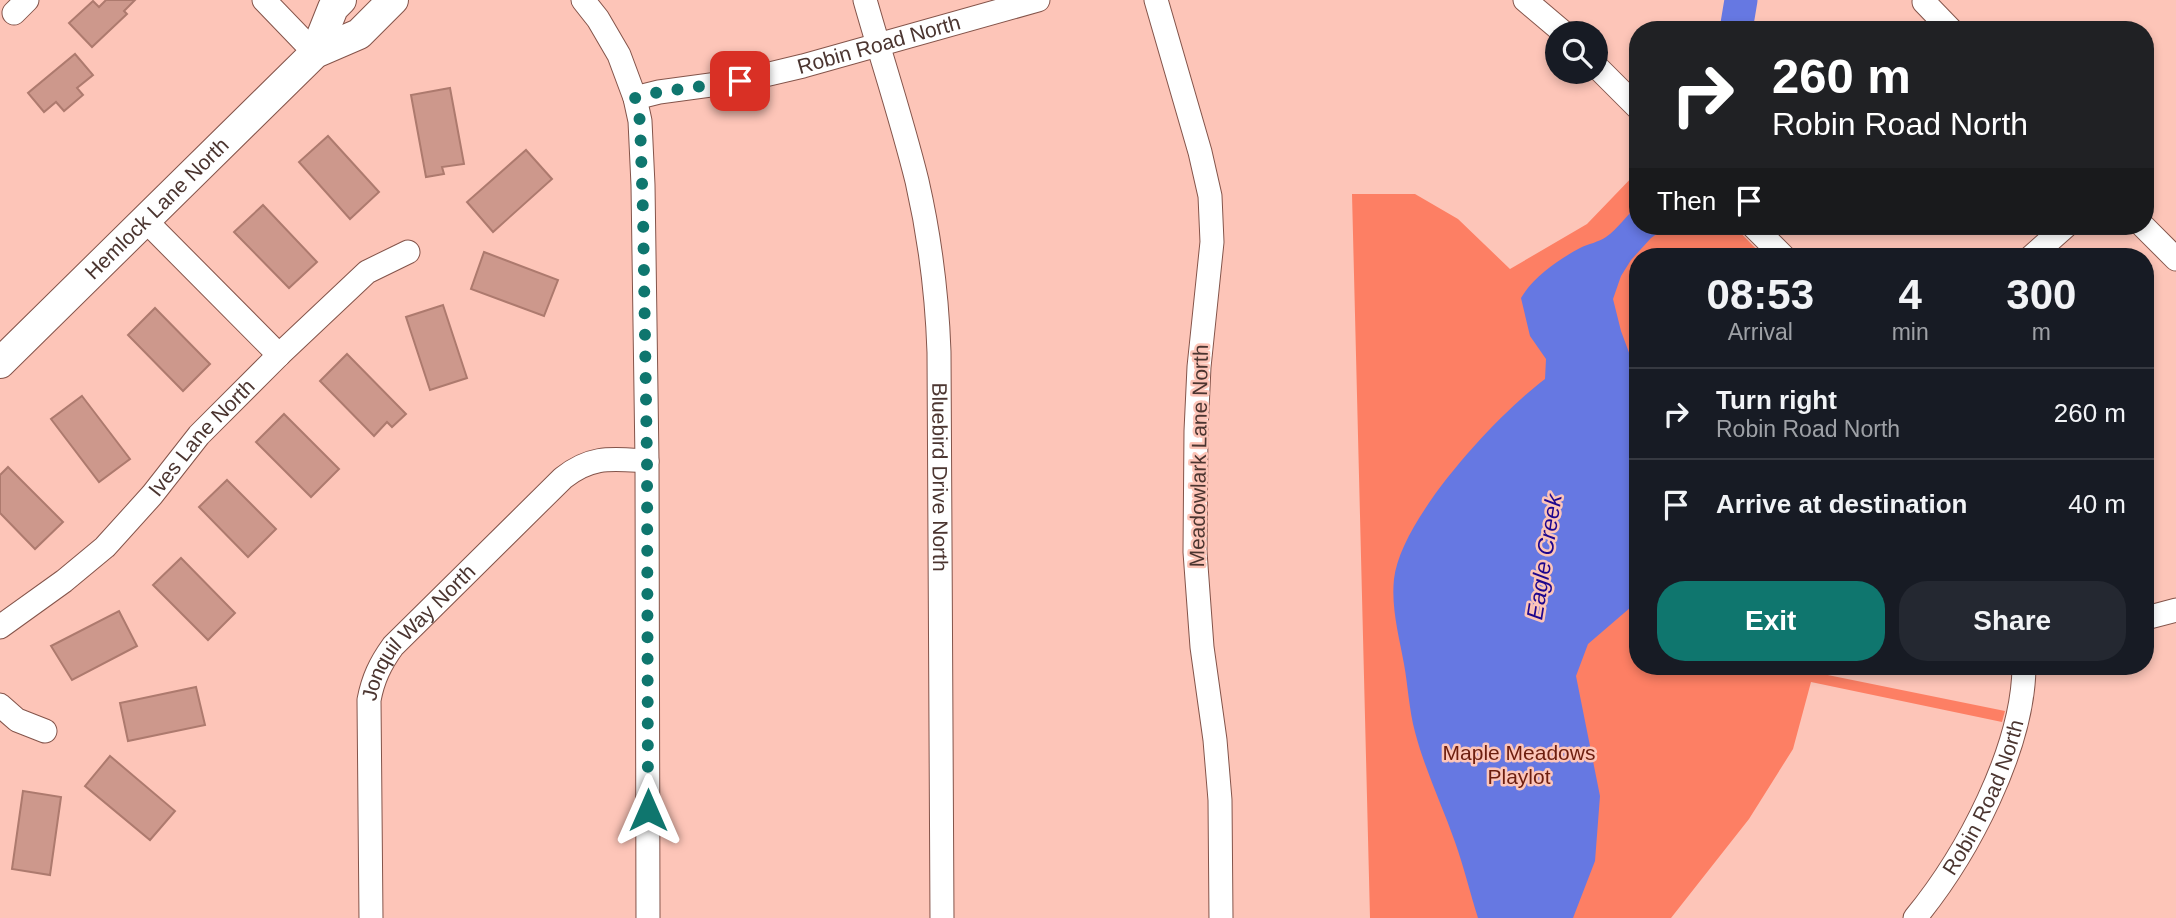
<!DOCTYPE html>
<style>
:root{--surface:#171b24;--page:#242831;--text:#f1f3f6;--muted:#9ea1a6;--line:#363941;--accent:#0f766e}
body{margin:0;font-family:Arial,sans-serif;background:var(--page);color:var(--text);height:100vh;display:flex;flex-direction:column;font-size:26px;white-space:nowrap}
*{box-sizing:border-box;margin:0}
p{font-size:23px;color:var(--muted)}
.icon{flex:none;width:38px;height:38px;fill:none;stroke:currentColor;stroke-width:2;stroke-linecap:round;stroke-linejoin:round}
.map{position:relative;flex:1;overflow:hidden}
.panel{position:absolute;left:1629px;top:248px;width:525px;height:427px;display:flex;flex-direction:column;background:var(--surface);border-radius:28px;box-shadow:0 4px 10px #0003}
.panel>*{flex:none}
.top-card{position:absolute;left:1629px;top:21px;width:525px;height:214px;border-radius:28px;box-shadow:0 4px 10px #0003;background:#202124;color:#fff;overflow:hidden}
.buttons{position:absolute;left:1545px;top:21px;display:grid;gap:14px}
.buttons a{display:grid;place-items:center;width:63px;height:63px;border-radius:50%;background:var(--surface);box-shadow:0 4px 10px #0003;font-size:35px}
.pin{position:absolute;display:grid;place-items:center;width:60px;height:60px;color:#fff;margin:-30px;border-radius:14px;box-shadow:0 4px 10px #0006}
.me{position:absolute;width:77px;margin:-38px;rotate:0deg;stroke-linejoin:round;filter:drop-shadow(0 0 5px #0008)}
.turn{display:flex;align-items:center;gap:24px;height:147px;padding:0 28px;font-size:32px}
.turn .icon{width:91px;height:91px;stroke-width:2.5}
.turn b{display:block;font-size:49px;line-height:60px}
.then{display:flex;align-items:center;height:66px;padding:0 28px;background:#0003;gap:14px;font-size:26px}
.eta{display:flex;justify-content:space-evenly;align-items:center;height:119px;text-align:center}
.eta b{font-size:42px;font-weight:700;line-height:49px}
.primary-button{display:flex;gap:14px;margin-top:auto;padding:14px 28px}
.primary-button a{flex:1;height:80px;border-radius:28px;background:var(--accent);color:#fff;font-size:28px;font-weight:700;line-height:80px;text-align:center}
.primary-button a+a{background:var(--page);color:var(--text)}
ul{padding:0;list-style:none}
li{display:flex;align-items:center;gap:21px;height:91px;padding:0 28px;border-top:2px solid var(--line)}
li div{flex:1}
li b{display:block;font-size:26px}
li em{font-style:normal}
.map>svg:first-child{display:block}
.green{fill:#fd7f64}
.water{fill:#6678e2}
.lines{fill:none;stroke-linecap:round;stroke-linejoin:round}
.river{stroke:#6678e2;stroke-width:33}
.building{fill:#cd988c;stroke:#ad7a6e;stroke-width:2}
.minor-casing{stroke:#84544a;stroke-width:25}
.major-casing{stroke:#84544a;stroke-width:32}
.minor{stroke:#fff;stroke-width:23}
.major{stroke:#fff;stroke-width:30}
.route{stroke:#0f766e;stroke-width:12;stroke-dasharray:0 21.6}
.labels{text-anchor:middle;stroke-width:5;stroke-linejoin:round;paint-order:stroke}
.street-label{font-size:21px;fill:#4b3530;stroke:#fdc5b8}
.park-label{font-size:21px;fill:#6d1e0f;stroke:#fdc5b8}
.water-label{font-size:23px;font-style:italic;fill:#1e068d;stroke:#fdc5b8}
</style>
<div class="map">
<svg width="2176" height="918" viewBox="0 0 2176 918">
<rect width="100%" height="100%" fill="#fdc5b8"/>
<path class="green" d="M 1638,171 L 1638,226 L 1734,226 L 1764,257 L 1638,257 L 1638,667 L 1812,667 L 1813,672 L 2005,711 L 2002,722 L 1811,682 L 1793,749 L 1749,819 L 1671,918 L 1370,918 L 1352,194 L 1415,194 L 1458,219 L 1510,269 L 1587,224 Z"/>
<path class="water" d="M 1638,206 L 1638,226 L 1668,226 L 1651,238 L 1631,260 L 1621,276 L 1613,299 L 1621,331 L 1631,358 L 1638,366 L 1638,601 L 1588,644 L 1576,676 L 1600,796 L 1595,861 L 1573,918 L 1478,918 C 1470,893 1464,867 1455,842 C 1442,805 1425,770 1415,732 C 1409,710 1408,686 1404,664 C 1399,636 1391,608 1394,579 C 1401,518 1497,415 1545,379 L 1546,359 L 1530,336 L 1521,298 C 1534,276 1558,260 1580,248 C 1588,244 1599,242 1606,237 C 1618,229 1626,215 1638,206 Z"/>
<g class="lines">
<path class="river" d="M 1736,30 L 1741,0"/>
</g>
<path class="building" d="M 106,0 L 135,0 L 124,11 L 127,14 L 92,47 L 69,23 L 93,1 L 99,7 Z
M 75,54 L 93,75 L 77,88 L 83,95 L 64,111 L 56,102 L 44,112 L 28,93 Z
M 450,88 L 464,164 L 442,167 L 444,174 L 426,177 L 411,95 Z
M 328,136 L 379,192 L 350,219 L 299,162 Z
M 526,150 L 552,179 L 493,232 L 467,202 Z
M 263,205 L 317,262 L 289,288 L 234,232 Z
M 484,252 L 558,280 L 544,316 L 471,289 Z
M 443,305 L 467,378 L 430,390 L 406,317 Z
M 155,308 L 210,364 L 183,391 L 128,335 Z
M 347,354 L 406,414 L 392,427 L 387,422 L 374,436 L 320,381 Z
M 82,396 L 130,459 L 99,482 L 51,419 Z
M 284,414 L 339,469 L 311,497 L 256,442 Z
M 8,467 L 63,522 L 35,549 L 0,513 L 0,475 Z
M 227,480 L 276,529 L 248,557 L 199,507 Z
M 181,558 L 235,613 L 208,640 L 153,585 Z
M 119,611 L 137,646 L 72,680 L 51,646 Z
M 196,687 L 205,725 L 128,741 L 120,703 Z
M 110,756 L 175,811 L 150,840 L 85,786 Z
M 23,791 L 61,797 L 50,875 L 12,869 Z"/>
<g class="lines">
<defs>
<g id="minor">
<path d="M 264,0 L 315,53"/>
<path d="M 583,0 L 598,19 L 619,55 L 635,98 L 640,121 L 643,185 L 647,461 L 648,918"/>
<path id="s1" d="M 865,0 C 882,60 902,120 917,181 C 930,238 937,294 939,352 L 942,918"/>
<path d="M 1156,0 L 1200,152 L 1210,196 L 1212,242 L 1199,367 L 1196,431 L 1195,552 L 1202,647 L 1215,740 L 1220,800 L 1221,918"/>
<path d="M 1525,0 L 1564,33"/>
<path d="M 1924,2 L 1951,30"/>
<path d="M 14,13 L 27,0"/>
<path d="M 1596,66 L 1638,108"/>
<path id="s2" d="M 635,98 L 659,92 L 740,81 L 803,66 L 1038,0"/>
<path d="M 145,220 L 279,355"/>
<path d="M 1753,226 L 1784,257"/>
<path d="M 2143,226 L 2176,259"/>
<path d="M 2031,257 L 2066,226"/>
<path d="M 2146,618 L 2176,610"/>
<path id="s3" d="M 0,627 L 64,581 L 105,547 L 152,495 L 199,435 L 279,355 L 367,272 L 408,252"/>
<path d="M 0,705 L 17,720 L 45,731"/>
<path id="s4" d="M 371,918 L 369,700 C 373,679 380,664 393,646 L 563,478 C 592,455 612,459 647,461"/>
<path id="s5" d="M 1915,918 C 1967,855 2023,749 2024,667"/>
</g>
<g id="major">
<path d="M 315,53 L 333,8 L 341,0"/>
<path id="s6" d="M 0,363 L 315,53 L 359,34 L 393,0"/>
</g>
</defs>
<use href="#minor" class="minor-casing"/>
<use href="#major" class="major-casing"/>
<use href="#minor" class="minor"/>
<use href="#major" class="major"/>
</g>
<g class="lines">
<path class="route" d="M 648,810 L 647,461 L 643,213 L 640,121 L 635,98 L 659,92 L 740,81"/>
</g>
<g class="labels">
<g class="street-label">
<text dy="7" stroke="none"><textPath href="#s2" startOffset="250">Robin Road North</textPath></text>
<text dy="7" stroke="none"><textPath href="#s6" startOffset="220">Hemlock Lane North</textPath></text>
<text dy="7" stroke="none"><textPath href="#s3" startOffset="278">Ives Lane North</textPath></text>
<text transform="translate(1199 456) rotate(-89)" y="7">Meadowlark Lane North</text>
<text dy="7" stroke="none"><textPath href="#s1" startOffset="486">Bluebird Drive North</textPath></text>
<text dy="7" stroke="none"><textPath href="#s4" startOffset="303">Jonquil Way North</textPath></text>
<text dy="7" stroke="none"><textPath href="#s5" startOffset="140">Robin Road North</textPath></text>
</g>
<g class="park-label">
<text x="1519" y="760">Maple Meadows<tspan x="1519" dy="24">Playlot</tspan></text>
</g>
<g class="water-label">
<text transform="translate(1544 557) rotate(-81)" y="8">Eagle Creek</text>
</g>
</g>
</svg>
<div class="buttons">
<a><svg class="icon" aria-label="search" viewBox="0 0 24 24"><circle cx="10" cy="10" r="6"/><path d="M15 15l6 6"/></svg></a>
</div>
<div class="pin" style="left:740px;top:81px;background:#d93025"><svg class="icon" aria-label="arrive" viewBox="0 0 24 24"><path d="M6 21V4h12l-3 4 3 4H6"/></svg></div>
<svg class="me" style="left:648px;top:810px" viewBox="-20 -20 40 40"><path d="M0-17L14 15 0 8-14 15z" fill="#0f766e" stroke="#fff" stroke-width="4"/></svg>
<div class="top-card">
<div class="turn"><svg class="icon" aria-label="right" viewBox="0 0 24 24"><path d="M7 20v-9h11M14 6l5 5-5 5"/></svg><div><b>260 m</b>Robin Road North</div></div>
<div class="then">Then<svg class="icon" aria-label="arrive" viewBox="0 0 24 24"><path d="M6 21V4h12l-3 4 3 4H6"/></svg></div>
</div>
<section class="panel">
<div class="eta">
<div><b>08:53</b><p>Arrival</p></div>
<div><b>4</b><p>min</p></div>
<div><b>300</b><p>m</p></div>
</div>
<ul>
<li><svg class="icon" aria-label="right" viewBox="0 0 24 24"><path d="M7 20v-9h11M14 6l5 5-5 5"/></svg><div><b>Turn right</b><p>Robin Road North</p></div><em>260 m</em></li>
<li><svg class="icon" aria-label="arrive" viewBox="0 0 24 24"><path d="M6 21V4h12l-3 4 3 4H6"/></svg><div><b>Arrive at destination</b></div><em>40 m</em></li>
</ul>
<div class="primary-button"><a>Exit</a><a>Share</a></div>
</section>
</div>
